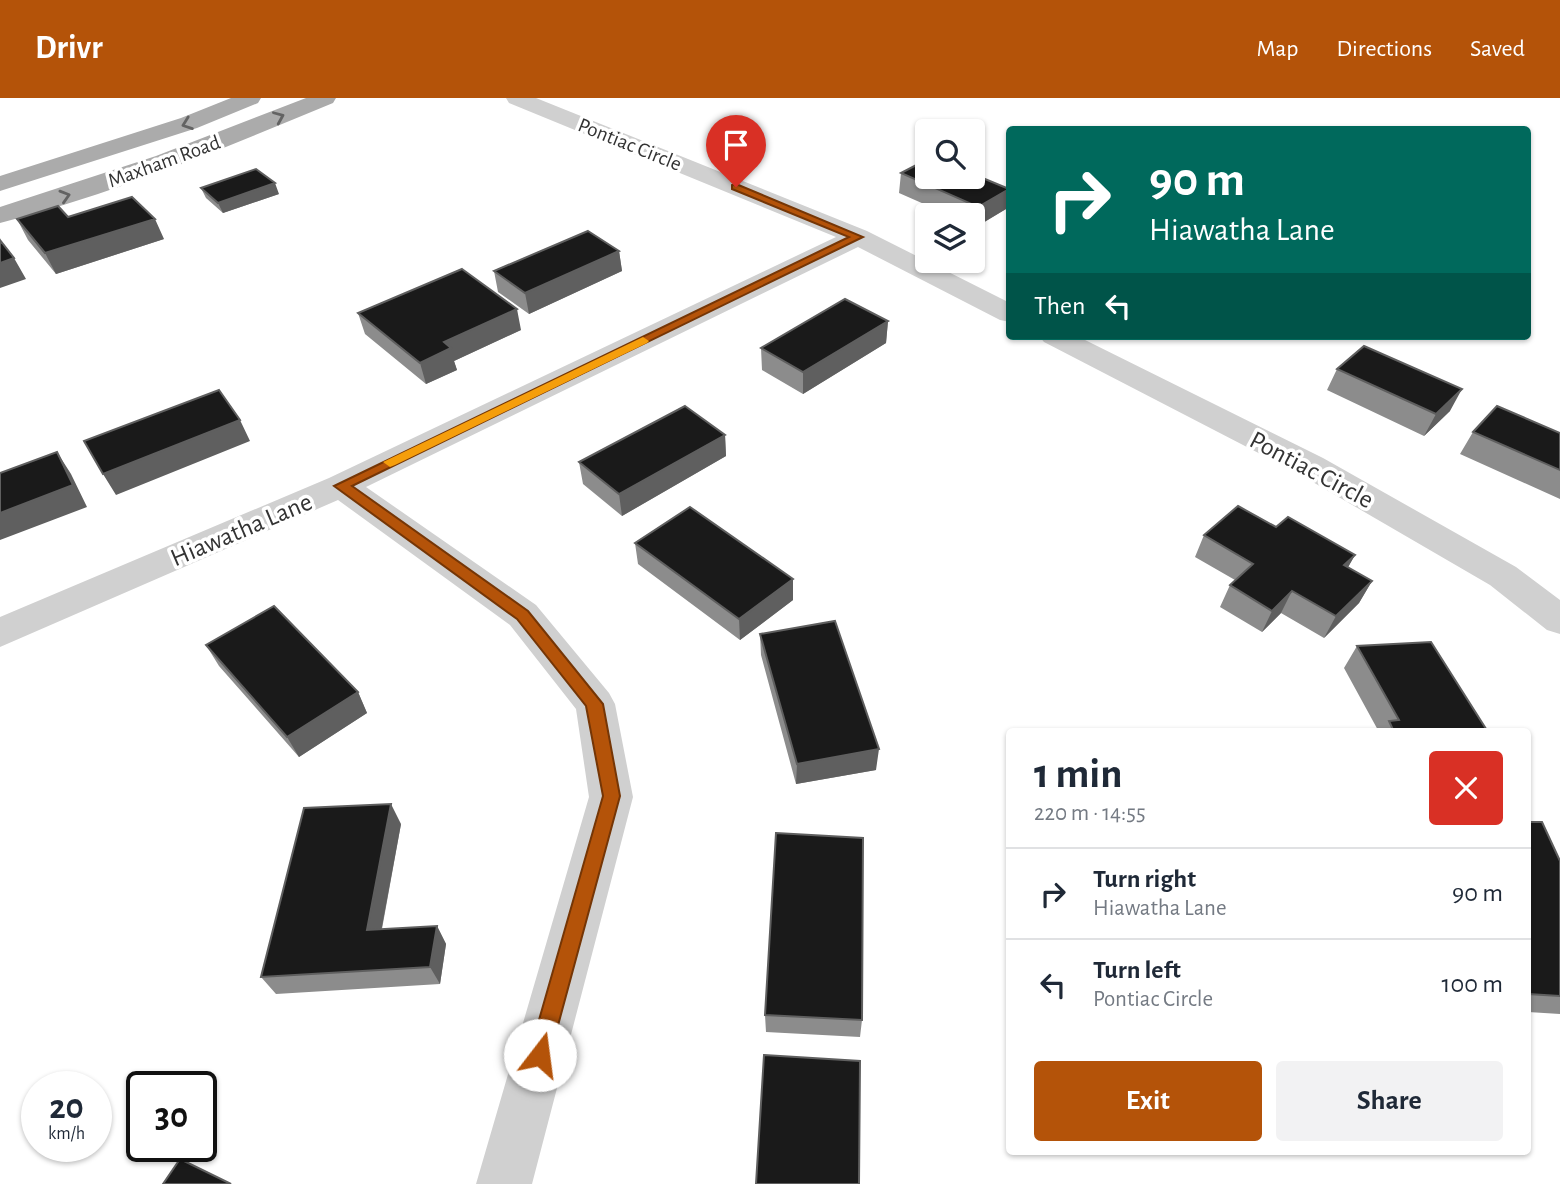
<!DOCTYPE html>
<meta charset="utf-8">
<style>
:root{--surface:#fff;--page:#f2f2f3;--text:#1f2937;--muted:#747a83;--line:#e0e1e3;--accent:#b45309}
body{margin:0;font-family:"Alegreya Sans",sans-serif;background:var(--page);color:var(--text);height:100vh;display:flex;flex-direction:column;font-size:26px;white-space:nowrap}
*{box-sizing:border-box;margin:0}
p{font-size:23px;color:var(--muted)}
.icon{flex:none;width:38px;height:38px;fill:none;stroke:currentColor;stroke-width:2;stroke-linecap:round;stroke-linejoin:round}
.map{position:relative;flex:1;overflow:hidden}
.panel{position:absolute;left:1006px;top:630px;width:525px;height:427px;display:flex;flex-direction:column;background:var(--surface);border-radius:7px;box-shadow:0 2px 5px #0004}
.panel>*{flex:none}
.banner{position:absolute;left:1006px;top:28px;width:525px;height:214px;border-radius:7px;box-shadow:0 2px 5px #0004;background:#00695c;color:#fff;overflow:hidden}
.buttons{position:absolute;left:915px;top:21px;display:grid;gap:14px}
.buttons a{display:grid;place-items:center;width:70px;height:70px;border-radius:7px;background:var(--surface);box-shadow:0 2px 5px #0004;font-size:35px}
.speed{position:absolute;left:21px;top:973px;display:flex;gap:14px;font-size:35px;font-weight:700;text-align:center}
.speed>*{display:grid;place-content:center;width:91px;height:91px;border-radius:50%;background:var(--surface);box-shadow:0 2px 5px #0004;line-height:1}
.speed small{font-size:18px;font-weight:400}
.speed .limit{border:4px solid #111;border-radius:10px;background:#fff;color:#111}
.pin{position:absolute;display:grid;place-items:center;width:60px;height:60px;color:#fff;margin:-72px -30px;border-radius:50% 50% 50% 0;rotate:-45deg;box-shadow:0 0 7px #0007}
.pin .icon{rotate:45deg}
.me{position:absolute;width:77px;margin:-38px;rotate:15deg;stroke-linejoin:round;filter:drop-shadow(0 0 5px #0008)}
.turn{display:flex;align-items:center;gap:24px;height:147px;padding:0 28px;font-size:32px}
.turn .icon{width:91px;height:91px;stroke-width:2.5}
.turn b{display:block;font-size:49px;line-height:60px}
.then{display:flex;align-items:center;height:66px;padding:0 28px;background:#0003;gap:14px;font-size:26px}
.round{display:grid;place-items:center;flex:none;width:74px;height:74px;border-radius:7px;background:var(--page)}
.overview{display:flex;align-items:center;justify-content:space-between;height:119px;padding:0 28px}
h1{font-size:42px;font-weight:700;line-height:52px}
.action{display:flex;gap:14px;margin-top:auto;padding:14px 28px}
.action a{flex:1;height:80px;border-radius:7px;background:var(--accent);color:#fff;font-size:28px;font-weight:700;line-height:80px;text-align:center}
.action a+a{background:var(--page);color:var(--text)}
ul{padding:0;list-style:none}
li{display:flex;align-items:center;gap:21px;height:91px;padding:0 28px;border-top:2px solid var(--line)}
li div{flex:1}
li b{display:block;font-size:26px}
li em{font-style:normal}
header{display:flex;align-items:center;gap:42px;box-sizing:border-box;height:98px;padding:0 35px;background:var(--accent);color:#fff}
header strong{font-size:33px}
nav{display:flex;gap:38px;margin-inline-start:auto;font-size:24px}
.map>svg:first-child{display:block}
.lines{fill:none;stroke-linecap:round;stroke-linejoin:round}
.minor{fill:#d0d0d0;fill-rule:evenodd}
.major{fill:#ababab;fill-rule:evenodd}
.wall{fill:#8c8c8c}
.shaded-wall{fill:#5f5f5f}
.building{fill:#1a1a1a;stroke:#5f5f5f;stroke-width:2}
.oneway{stroke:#636363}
.route{fill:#b45309;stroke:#753606;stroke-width:2}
.slow{fill:#f59e0b}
.labels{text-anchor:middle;stroke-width:7;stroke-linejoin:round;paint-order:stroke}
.far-street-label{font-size:21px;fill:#333;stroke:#fff}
.street-label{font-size:26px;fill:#333;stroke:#fff}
</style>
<header>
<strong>Drivr</strong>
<nav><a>Map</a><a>Directions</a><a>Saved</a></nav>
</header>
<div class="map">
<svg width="1560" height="1086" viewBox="0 0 1560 1086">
<rect width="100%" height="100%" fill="#fff"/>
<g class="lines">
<path class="minor" d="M 506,0 L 536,0 L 867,133 L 1010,205 L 1010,224 L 1000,222 L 858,149 L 366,389 L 536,507 L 609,595 L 615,606 L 633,699 L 532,1086 L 476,1086 L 589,699 L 576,611 L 510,527 L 338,402 L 0,549 L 0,519 L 329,380 L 836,139 L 509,5 Z
M 1039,238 L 1077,238 L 1323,360 L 1516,469 L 1560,502 L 1560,536 L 1547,532 L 1490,487 L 1299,376 L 1044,244 Z"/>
<path class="major" d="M 231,0 L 261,0 L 258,5 L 197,30 L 0,93 L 0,78 L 181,20 Z
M 306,0 L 336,0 L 333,5 C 225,50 114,96 0,125 L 0,109 L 156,58 Z"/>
</g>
<path class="wall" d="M 901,75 L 1006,111 L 976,129 L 973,128 L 973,117 L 949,117 L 899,95 Z
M 201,90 L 279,96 L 223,115 L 206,100 Z
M 68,119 L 164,141 L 56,176 L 28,142 L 17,121 Z
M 619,153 L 622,173 L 529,216 L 498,194 L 494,173 Z
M 358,215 L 521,232 L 454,263 L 457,272 L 426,286 L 365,236 Z
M 888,223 L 886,245 L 803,296 L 762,272 L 761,250 Z
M 1337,271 L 1450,313 L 1424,338 L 1327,292 Z
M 1473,334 L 1560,335 L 1560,401 L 1460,356 Z
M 725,337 L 726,358 L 622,418 L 583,386 L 579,364 Z
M 1276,429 L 1355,457 L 1348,469 L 1372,483 L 1359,505 L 1324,540 L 1281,515 L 1262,534 L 1220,509 L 1230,487 L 1235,482 L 1195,459 L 1204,437 Z
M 635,445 L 793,502 L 740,542 L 638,466 Z
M 760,536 L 876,672 L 796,686 L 761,557 Z
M 206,547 L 358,594 L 367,615 L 299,659 L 219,568 Z
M 1357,548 L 1488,634 L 1379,634 L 1344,570 Z
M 1528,724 L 1560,763 L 1560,916 L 1528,914 Z
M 401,726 L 382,831 L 437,828 L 446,846 L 440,886 L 276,896 L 261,879 Z
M 765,917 L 862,922 L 860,939 L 766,934 Z"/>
<path class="shaded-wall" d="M 275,85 L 279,96 L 223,115 L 218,105 Z
M 1009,91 L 1006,111 L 976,129 L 978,109 Z
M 155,121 L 164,141 L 56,176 L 45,155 Z
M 619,153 L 622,173 L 529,216 L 525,195 Z
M 14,160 L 26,181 L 0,190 L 0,165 Z
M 517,211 L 521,232 L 454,263 L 457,272 L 426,286 L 420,265 L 444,244 Z
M 888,223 L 886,245 L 803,296 L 803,274 Z
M 1462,291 L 1450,313 L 1424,338 L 1436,316 Z
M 240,322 L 250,343 L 116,397 L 103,376 Z
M 725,337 L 726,358 L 622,418 L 619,396 Z
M 57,354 L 71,376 L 87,409 L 0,442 L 0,415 Z
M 1355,457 L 1343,478 L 1344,467 Z
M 793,481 L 793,502 L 740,542 L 739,521 Z
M 1372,483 L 1359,505 L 1324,540 L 1336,518 Z
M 1292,493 L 1281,515 L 1262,534 L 1272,513 Z
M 358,594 L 367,615 L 299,659 L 287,639 Z
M 879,651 L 876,672 L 796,686 L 797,666 Z
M 391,706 L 401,726 L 378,850 L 367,832 Z
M 437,828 L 446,846 L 440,886 L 430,869 Z"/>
<path class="building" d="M 928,61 L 928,79 L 973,79 L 973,76 L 1009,91 L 978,109 L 901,75 Z
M 256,71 L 275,85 L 218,105 L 201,90 Z
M 132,99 L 155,121 L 45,155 L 17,121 L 58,108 L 68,119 Z
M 588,133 L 619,153 L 525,195 L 494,173 Z
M 0,142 L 14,160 L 0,165 Z
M 462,171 L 517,211 L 444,244 L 451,250 L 420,265 L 358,215 Z
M 845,201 L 888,223 L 803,274 L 761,250 Z
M 1364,248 L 1462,291 L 1436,316 L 1337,271 Z
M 219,292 L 240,322 L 103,376 L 84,343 Z
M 685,308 L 725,337 L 619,396 L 579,364 Z
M 1497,308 L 1560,335 L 1560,372 L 1473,334 Z
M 57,354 L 73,387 L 0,415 L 0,375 Z
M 1238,408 L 1276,429 L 1288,419 L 1355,457 L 1344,467 L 1372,483 L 1336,518 L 1292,493 L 1272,513 L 1230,487 L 1253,466 L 1204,437 Z
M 690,409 L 793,481 L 739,521 L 635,445 Z
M 274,508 L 358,594 L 287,639 L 206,547 Z
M 835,523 L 879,651 L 797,666 L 760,536 Z
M 1431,544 L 1488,634 L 1394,634 L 1389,623 L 1399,622 L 1357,548 Z
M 391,706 L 367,832 L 437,828 L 430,869 L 261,879 L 304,710 Z
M 1528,724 L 1542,724 L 1560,763 L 1560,898 L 1528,896 Z
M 776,735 L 863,740 L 862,922 L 765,917 Z
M 764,957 L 860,963 L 859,1086 L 756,1086 Z
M 180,1061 L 231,1086 L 163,1086 Z"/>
<defs><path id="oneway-chevron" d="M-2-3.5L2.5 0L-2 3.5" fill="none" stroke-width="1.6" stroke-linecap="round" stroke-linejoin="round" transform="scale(1.75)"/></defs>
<g class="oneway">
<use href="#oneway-chevron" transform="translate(279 19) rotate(-23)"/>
<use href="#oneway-chevron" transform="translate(187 26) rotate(160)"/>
<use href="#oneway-chevron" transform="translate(65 98) rotate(-17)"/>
</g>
<path class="route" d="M 736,86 L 863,139 L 352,388 L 528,513 L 603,606 L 620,698 L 550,957 L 547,964 L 540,967 L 532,964 L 529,957 L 603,698 L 586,608 L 517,521 L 334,388 L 849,139 L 732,91 L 732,87 Z"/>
<path class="slow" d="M 643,239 L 649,243 L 647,245 L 395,367 L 390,369 L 383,364 Z"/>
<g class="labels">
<g class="far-street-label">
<text transform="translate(630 46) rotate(22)" y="7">Pontiac Circle</text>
<text transform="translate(164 63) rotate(-20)" y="7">Maxham Road</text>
</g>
<g class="street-label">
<text transform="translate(1312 371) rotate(28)" y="9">Pontiac Circle</text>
<text transform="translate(241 431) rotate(-23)" y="9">Hiawatha Lane</text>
</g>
</g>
</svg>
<div class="buttons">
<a><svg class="icon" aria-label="search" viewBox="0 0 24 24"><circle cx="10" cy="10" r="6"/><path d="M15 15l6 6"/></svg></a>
<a><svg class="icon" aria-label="layers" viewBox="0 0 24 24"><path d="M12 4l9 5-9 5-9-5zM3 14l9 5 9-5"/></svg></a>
</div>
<div class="speed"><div>20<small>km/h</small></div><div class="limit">30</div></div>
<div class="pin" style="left:736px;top:89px;background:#d93025"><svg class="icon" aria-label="arrive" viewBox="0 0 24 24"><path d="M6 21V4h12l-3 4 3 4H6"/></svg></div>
<svg class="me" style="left:540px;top:957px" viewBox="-20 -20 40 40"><circle r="19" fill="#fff"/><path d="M0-13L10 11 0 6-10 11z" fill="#b45309"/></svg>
<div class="banner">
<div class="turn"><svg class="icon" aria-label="right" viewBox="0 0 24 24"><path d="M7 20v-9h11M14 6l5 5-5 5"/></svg><div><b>90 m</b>Hiawatha Lane</div></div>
<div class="then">Then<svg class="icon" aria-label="left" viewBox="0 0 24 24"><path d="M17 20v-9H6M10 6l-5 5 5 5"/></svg></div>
</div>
<section class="panel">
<div class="overview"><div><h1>1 min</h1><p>220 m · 14:55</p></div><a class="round" style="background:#d93025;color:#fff"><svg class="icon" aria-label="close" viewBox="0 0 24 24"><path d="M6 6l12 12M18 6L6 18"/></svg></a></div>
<ul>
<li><svg class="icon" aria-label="right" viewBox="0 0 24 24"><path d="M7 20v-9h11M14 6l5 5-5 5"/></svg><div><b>Turn right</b><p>Hiawatha Lane</p></div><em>90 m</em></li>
<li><svg class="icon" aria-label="left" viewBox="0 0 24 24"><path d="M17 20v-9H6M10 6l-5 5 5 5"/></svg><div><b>Turn left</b><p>Pontiac Circle</p></div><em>100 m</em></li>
</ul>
<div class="action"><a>Exit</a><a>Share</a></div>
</section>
</div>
